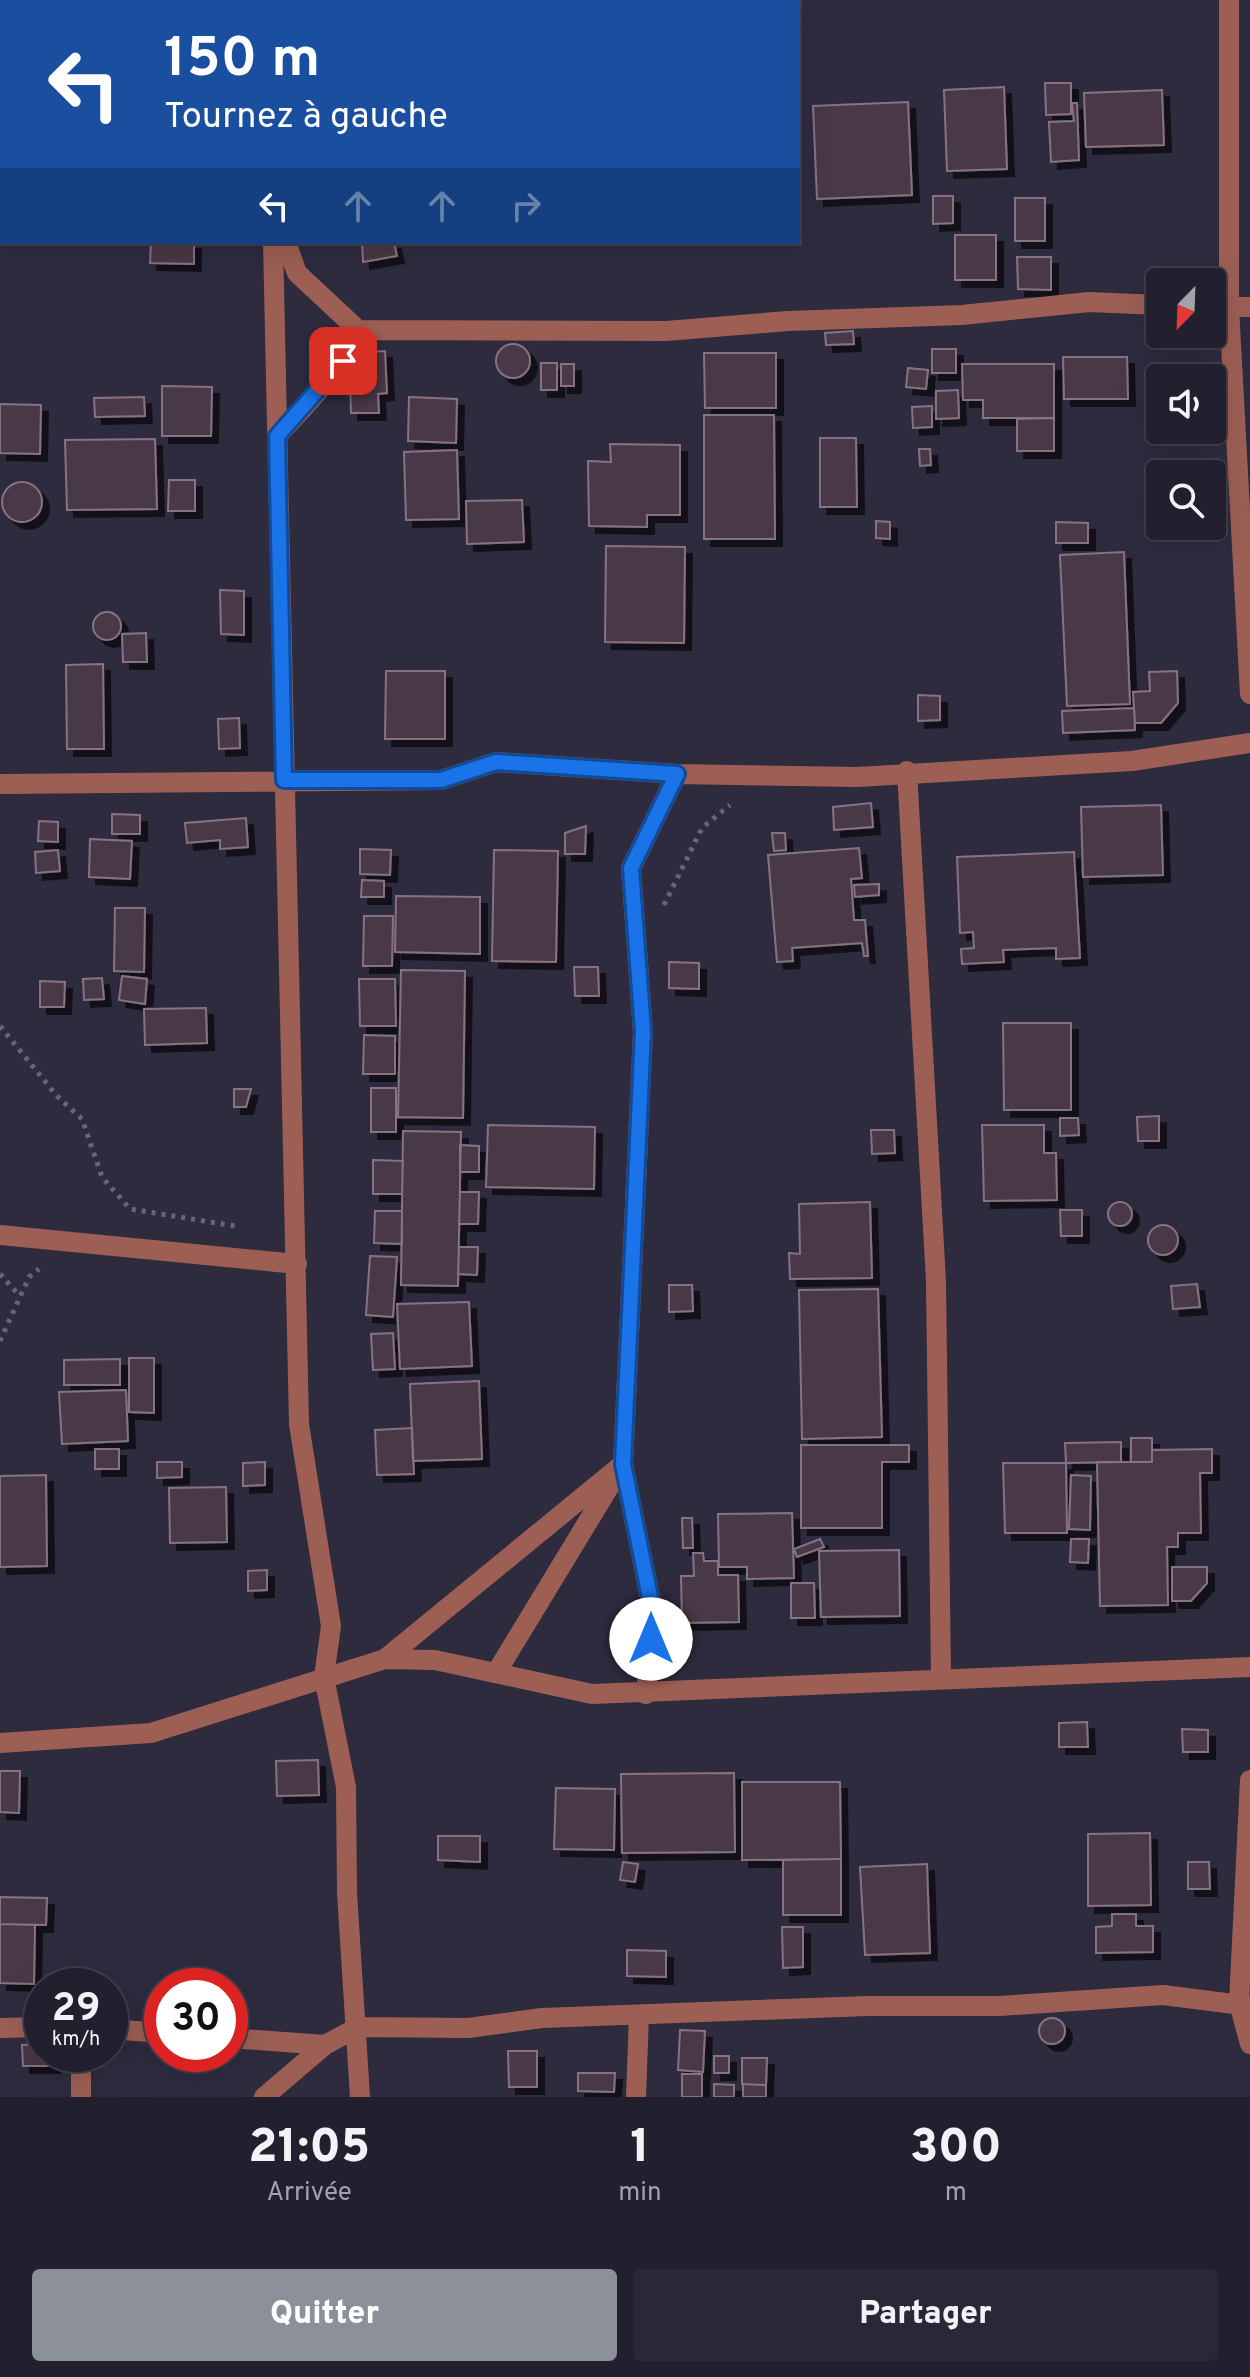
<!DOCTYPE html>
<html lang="fr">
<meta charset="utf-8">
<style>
:root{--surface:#22202f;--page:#2a2837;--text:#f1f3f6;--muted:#a2a3aa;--line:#3f3e4b;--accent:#8c9099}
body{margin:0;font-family:Overpass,sans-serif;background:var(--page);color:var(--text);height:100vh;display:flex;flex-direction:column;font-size:30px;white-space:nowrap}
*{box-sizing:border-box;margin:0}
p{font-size:26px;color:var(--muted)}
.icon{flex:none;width:44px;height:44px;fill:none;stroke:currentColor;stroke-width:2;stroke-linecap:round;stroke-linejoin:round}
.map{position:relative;height:2097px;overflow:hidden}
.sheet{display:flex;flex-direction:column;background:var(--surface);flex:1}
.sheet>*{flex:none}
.guide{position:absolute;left:0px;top:0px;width:800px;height:244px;box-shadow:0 8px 32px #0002,0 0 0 2px var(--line);background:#1a4fa0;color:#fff;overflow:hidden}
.needle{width:52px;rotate:203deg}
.fabs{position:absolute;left:1146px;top:268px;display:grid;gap:16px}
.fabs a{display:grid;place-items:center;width:80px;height:80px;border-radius:8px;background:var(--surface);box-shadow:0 8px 32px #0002,0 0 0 2px var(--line);font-size:40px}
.speed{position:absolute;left:24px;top:1968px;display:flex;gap:16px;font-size:40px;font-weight:700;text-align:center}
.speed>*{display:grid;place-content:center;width:104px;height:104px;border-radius:50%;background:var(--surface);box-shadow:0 8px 32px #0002,0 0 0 2px var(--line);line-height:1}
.speed small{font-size:20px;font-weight:400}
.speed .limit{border:12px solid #d22;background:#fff;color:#111}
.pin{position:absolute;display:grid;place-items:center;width:68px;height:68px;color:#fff;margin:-34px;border-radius:16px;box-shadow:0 4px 12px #0006}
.me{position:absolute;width:88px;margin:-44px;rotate:0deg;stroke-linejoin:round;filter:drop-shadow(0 0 6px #0008)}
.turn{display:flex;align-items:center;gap:28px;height:168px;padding:0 32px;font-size:36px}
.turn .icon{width:104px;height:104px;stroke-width:2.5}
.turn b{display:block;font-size:56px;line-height:68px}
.lanes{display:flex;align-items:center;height:76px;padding:0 32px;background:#0003;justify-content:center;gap:40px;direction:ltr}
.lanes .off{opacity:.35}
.eta{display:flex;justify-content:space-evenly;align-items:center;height:136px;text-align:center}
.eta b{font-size:48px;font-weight:800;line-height:56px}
.button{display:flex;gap:16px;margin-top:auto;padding:16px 32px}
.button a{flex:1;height:92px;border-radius:8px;background:var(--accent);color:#fff;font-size:32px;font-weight:800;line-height:92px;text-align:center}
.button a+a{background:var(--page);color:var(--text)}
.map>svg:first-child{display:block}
.building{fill:#4a3847;stroke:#877283;stroke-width:2;filter:url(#shadow)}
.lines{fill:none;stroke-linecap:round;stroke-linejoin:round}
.path{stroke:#676577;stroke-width:5;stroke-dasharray:4 6;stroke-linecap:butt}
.minor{stroke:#9d5f54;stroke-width:20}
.route-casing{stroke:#114b97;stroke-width:20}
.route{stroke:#1a73e8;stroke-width:14}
</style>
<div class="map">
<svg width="1250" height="2097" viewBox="0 0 1250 2097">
<defs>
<filter id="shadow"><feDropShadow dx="7" dy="7" stdDeviation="0" flood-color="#0009"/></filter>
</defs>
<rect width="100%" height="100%" fill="#2e2b3f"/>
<path class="building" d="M 0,0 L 41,0 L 41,2 L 2,2 L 0,31 Z
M 340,0 L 391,0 L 340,2 Z
M 1045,83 L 1071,83 L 1071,114 L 1046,115 Z
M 1004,87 L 1007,169 L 947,171 L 944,90 Z
M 1162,90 L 1164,145 L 1086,147 L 1084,93 Z
M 908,102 L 912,195 L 817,199 L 813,106 Z
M 1072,103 L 1077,103 L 1079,160 L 1051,162 L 1049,122 L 1074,121 Z
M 933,196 L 953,196 L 953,223 L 933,224 Z
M 1015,198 L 1045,198 L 1045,241 L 1015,241 Z
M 955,235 L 996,235 L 996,280 L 955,280 Z
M 151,242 L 194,242 L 194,264 L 150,263 Z
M 362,242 L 394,242 L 397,256 L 363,262 Z
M 1017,257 L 1051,257 L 1051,290 L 1018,289 Z
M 853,331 L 854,344 L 826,345 L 825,333 Z
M496 361a17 17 0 1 1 34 0a17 17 0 1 1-34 0Z
M 932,349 L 956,349 L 956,373 L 932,373 Z
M 385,351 L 387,393 L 378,394 L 379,413 L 351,413 L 350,379 L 369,352 Z
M 704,353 L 776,353 L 776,408 L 705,408 Z
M 1063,357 L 1127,357 L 1128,399 L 1064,399 Z
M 541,363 L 557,363 L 557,390 L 541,390 Z
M 561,364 L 574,364 L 574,386 L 561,386 Z
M 962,364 L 1054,364 L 1054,418 L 983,418 L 983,400 L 963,400 Z
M 908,368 L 928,370 L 926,389 L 906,387 Z
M 162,386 L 212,387 L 211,436 L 162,436 Z
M 958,390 L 959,418 L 936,419 L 936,391 Z
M 144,397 L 145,416 L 95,417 L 94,398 Z
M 409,397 L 457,399 L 456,443 L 408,441 Z
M 0,404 L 41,405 L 40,454 L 0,453 Z
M 932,406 L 932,427 L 913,428 L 912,407 Z
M 704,415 L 774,415 L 775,539 L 704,539 Z
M 1054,418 L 1054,451 L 1017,451 L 1017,419 Z
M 820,438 L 856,438 L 857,507 L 820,507 Z
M 155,439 L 157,509 L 67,510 L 65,440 Z
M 610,444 L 680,445 L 680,515 L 647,515 L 647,527 L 589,526 L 588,461 L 611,462 Z
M 919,449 L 930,449 L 931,465 L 920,466 Z
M 457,450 L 459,519 L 406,520 L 404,452 Z
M 169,480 L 195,480 L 195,511 L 168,511 Z
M2 502a20 20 0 1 1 40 0a20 20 0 1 1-40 0Z
M 522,500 L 524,542 L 467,544 L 466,501 Z
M 876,521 L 890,522 L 890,539 L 876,538 Z
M 1056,522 L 1088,523 L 1088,543 L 1056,543 Z
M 606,546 L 685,547 L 684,643 L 605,642 Z
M 1124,552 L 1130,704 L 1067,706 L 1060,555 Z
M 220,590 L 244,591 L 244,635 L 221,634 Z
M93 626a14 14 0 1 1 28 0a14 14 0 1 1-28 0Z
M 146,633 L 147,662 L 123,662 L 122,634 Z
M 103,664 L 104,749 L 67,749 L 66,665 Z
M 386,671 L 445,671 L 445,739 L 385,739 Z
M 1177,671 L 1178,703 L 1161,723 L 1135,723 L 1133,692 L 1150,691 L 1149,672 Z
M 918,695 L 940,696 L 940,720 L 918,721 Z
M 1134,708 L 1135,730 L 1063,733 L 1062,711 Z
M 239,718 L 240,748 L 219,749 L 218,719 Z
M 871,803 L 873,827 L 834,830 L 833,807 Z
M 1161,805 L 1163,875 L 1083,877 L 1081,807 Z
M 112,814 L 140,815 L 140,834 L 112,834 Z
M 246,818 L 248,847 L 220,849 L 220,840 L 187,843 L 185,823 Z
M 39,821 L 58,822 L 58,842 L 38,841 Z
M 586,826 L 585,854 L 565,854 L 565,833 Z
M 772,833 L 785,833 L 786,850 L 774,851 Z
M 90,839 L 132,841 L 130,879 L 89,877 Z
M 859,848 L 862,878 L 851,879 L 854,920 L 865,920 L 868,956 L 864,956 L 862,943 L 792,948 L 793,961 L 777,962 L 768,855 Z
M 360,849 L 391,850 L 390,875 L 360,874 Z
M 58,850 L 60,871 L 36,873 L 35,852 Z
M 494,850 L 558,851 L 556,962 L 492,961 Z
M 1074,852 L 1080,958 L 1056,959 L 1056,948 L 1003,950 L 1004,962 L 962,964 L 961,949 L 974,948 L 973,932 L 960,933 L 957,857 Z
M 362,880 L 384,881 L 384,897 L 361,897 Z
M 879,884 L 879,895 L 855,897 L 854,885 Z
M 396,896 L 480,897 L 480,954 L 395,952 Z
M 115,908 L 145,908 L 144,972 L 114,971 Z
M 364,916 L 393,916 L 392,966 L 363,966 Z
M 669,962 L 699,963 L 699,989 L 669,988 Z
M 574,967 L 598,967 L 599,996 L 575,996 Z
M 401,970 L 465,971 L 463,1118 L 398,1117 Z
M 122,976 L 147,979 L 145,1004 L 119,1000 Z
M 102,978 L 104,999 L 84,1000 L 83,979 Z
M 359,979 L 395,979 L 396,1026 L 360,1026 Z
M 40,981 L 65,982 L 64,1007 L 40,1007 Z
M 206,1008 L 207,1043 L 145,1045 L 144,1009 Z
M 1003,1023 L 1071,1023 L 1071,1110 L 1004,1110 Z
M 364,1035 L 395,1036 L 395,1074 L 363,1074 Z
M 371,1088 L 396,1088 L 396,1132 L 371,1132 Z
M 234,1089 L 251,1089 L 246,1107 L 234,1107 Z
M 1159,1116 L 1159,1141 L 1138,1141 L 1137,1117 Z
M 1060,1118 L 1078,1118 L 1079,1135 L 1060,1136 Z
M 488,1125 L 595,1127 L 594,1189 L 486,1187 Z
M 982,1125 L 1044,1125 L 1044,1153 L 1056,1153 L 1057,1200 L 984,1201 Z
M 871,1130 L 894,1130 L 895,1153 L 872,1154 Z
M 403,1131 L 461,1132 L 458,1286 L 401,1285 Z
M 460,1145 L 479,1146 L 479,1172 L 460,1172 Z
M 373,1160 L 403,1161 L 402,1194 L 373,1194 Z
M 460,1192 L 479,1192 L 478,1224 L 459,1224 Z
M 870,1202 L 872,1278 L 790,1279 L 789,1253 L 800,1254 L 799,1204 Z
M1108 1214a12 12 0 1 1 24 0a12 12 0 1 1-24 0Z
M 1060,1210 L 1082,1210 L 1082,1236 L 1061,1236 Z
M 375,1211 L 402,1211 L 402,1244 L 374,1243 Z
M1148 1240a15 15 0 1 1 30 0a15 15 0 1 1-30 0Z
M 459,1247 L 478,1247 L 477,1275 L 458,1274 Z
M 370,1256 L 397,1257 L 393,1317 L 366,1315 Z
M 1197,1284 L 1200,1307 L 1173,1309 L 1171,1286 Z
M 669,1285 L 692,1285 L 693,1311 L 669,1312 Z
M 878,1289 L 882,1437 L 802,1439 L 799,1290 Z
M 469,1302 L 472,1366 L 400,1369 L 397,1304 Z
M 393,1333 L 395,1369 L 373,1370 L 371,1334 Z
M 129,1358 L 154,1358 L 154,1413 L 129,1412 Z
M 120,1359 L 120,1385 L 64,1385 L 64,1360 Z
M 479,1381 L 482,1459 L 413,1461 L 410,1384 Z
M 126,1390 L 128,1441 L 62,1444 L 59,1392 Z
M 412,1428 L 414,1474 L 377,1475 L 375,1430 Z
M 1131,1438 L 1152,1438 L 1152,1462 L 1131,1462 Z
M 1121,1442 L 1121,1462 L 1066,1463 L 1065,1443 Z
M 801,1445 L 909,1445 L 909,1462 L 882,1462 L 882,1528 L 801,1528 Z
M 95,1449 L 119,1449 L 119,1469 L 95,1469 Z
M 1212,1449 L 1212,1473 L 1200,1473 L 1201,1533 L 1178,1533 L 1178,1547 L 1167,1547 L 1168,1605 L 1100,1606 L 1097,1462 L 1152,1462 L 1152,1450 Z
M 157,1462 L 182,1462 L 182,1477 L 157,1478 Z
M 265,1462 L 265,1485 L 243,1486 L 243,1463 Z
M 1003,1463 L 1066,1463 L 1067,1533 L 1005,1533 Z
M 46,1475 L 47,1566 L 0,1567 L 0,1476 Z
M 1071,1475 L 1091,1476 L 1090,1530 L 1069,1529 Z
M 226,1487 L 227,1542 L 170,1543 L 169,1488 Z
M 792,1513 L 794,1578 L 747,1579 L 747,1567 L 719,1567 L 718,1514 Z
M 682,1518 L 692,1518 L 693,1548 L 683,1548 Z
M 820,1539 L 824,1547 L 797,1557 L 794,1549 Z
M 1071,1539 L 1089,1539 L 1088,1563 L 1070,1562 Z
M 899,1550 L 900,1616 L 821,1617 L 819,1551 Z
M 693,1553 L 703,1553 L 704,1561 L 718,1561 L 718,1575 L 738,1575 L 739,1622 L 682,1623 L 681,1576 L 694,1576 Z
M 1172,1567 L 1207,1567 L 1207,1583 L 1191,1601 L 1172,1601 Z
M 267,1570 L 267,1590 L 248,1591 L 248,1571 Z
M 791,1583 L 814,1583 L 815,1618 L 791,1618 Z
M 1087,1722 L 1088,1747 L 1059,1747 L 1059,1723 Z
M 1182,1729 L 1208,1730 L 1208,1752 L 1183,1752 Z
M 318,1760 L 319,1795 L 277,1796 L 276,1761 Z
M 0,1771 L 20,1771 L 19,1813 L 0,1812 Z
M 734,1773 L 735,1852 L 622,1853 L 621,1774 Z
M 742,1782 L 840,1782 L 841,1859 L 742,1860 Z
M 556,1788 L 615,1789 L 614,1850 L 554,1849 Z
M 1150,1833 L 1151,1905 L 1088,1906 L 1088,1834 Z
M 438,1836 L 480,1836 L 480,1862 L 438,1860 Z
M 841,1859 L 841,1915 L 783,1915 L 783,1860 Z
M 623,1862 L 638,1864 L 635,1882 L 620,1880 Z
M 1188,1862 L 1209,1862 L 1210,1889 L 1188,1889 Z
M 927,1864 L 930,1953 L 865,1955 L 860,1867 Z
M 0,1897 L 47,1898 L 46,1925 L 0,1924 Z
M 1112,1914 L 1136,1914 L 1136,1926 L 1153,1926 L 1153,1952 L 1096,1953 L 1096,1927 L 1112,1926 Z
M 0,1924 L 35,1925 L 34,1984 L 0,1983 Z
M 782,1927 L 803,1927 L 803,1967 L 783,1968 Z
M 627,1950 L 666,1951 L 666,1977 L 627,1976 Z
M1039 2031a13 13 0 1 1 26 0a13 13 0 1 1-26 0Z
M 680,2030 L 705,2031 L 703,2072 L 678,2070 Z
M 42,2044 L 42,2054 L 53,2054 L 53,2066 L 23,2066 L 22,2045 Z
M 508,2051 L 537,2051 L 537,2087 L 509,2087 Z
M 714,2056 L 729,2056 L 729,2073 L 714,2073 Z
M 742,2058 L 767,2058 L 766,2085 L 742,2084 Z
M 578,2073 L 615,2073 L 614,2092 L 578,2091 Z
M 682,2074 L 702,2074 L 702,2097 L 682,2097 Z
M 714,2084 L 734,2085 L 734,2097 L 714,2097 Z
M 743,2084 L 766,2085 L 766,2097 L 743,2097 Z"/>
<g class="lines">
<path class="path" d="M 664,905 L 702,828 L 730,805
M 0,1026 L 57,1096 L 82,1119 L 102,1177 L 130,1209 L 235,1226
M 0,1274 L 19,1295
M 0,1341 L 29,1277 L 39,1269"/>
<path class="minor" d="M 1229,0 L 1229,307 L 1250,694
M 282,2 L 282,0
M 273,242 L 299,1424 L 331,1626 L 324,1677 L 346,1787 L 347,1893 L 360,2097
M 286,242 L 297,273 L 358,330
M 1212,307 L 1250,307
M 277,436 C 309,402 338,373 358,330 L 666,331 L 788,321 L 962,315 L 1089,302 L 1160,305
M 907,771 L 936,1281 L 941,1678
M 0,784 L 441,780 L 496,762 L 677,774 L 857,777 L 1132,761 L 1250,743
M 0,1235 L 297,1264
M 385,1659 L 623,1464 L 653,1612 L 646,1694
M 496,1673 L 623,1464 L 643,1032 L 631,868 L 677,774
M 0,1743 L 151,1733 L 385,1659 L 435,1660 L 592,1694 L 1250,1667
M 1250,1780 L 1239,2003 L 1250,2044
M 0,2028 L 42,2027
M 110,2029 L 162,2033
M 230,2038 L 325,2045 L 358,2027 L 468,2028 L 542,2018 L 867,2006 L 999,2006 L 1163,1995 L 1250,2006
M 81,2054 L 81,2097
M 264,2097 L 325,2045
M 636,2097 L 639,2015"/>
</g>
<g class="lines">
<defs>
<path id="route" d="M 343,361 L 277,436 L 284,780 L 441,780 L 496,762 L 677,774 L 631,868 L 643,1032 L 623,1464 L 653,1612 L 651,1639"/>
</defs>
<use href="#route" class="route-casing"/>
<use href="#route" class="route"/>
</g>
</svg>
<div class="fabs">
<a><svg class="needle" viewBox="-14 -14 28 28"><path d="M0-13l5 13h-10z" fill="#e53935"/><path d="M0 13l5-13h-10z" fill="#a2a3aa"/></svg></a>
<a><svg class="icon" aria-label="sound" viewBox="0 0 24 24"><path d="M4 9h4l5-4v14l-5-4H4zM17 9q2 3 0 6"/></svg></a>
<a><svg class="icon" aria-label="search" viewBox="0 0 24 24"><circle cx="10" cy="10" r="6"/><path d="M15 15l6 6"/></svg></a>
</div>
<div class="speed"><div>29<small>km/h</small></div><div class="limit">30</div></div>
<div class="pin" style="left:343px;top:361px;background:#d93025"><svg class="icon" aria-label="arrive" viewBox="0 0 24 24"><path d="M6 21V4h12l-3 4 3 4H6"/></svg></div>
<svg class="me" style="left:651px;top:1639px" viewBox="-20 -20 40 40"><circle r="19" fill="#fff"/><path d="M0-13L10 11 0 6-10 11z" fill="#1a73e8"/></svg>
<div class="guide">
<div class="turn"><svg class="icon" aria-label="left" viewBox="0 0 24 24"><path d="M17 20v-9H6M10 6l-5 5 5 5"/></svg><div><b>150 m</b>Tournez à gauche</div></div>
<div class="lanes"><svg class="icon" aria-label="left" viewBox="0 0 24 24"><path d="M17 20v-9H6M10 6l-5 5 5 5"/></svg><svg class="icon off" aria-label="ahead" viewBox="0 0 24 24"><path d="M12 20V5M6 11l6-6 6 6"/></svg><svg class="icon off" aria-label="ahead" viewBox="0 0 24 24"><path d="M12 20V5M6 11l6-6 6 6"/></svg><svg class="icon off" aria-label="right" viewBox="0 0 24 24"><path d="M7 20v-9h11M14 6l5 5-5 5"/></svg></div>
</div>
</div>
<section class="sheet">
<div class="eta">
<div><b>21:05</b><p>Arrivée</p></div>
<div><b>1</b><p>min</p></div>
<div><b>300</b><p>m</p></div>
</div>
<div class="button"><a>Quitter</a><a>Partager</a></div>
</section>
